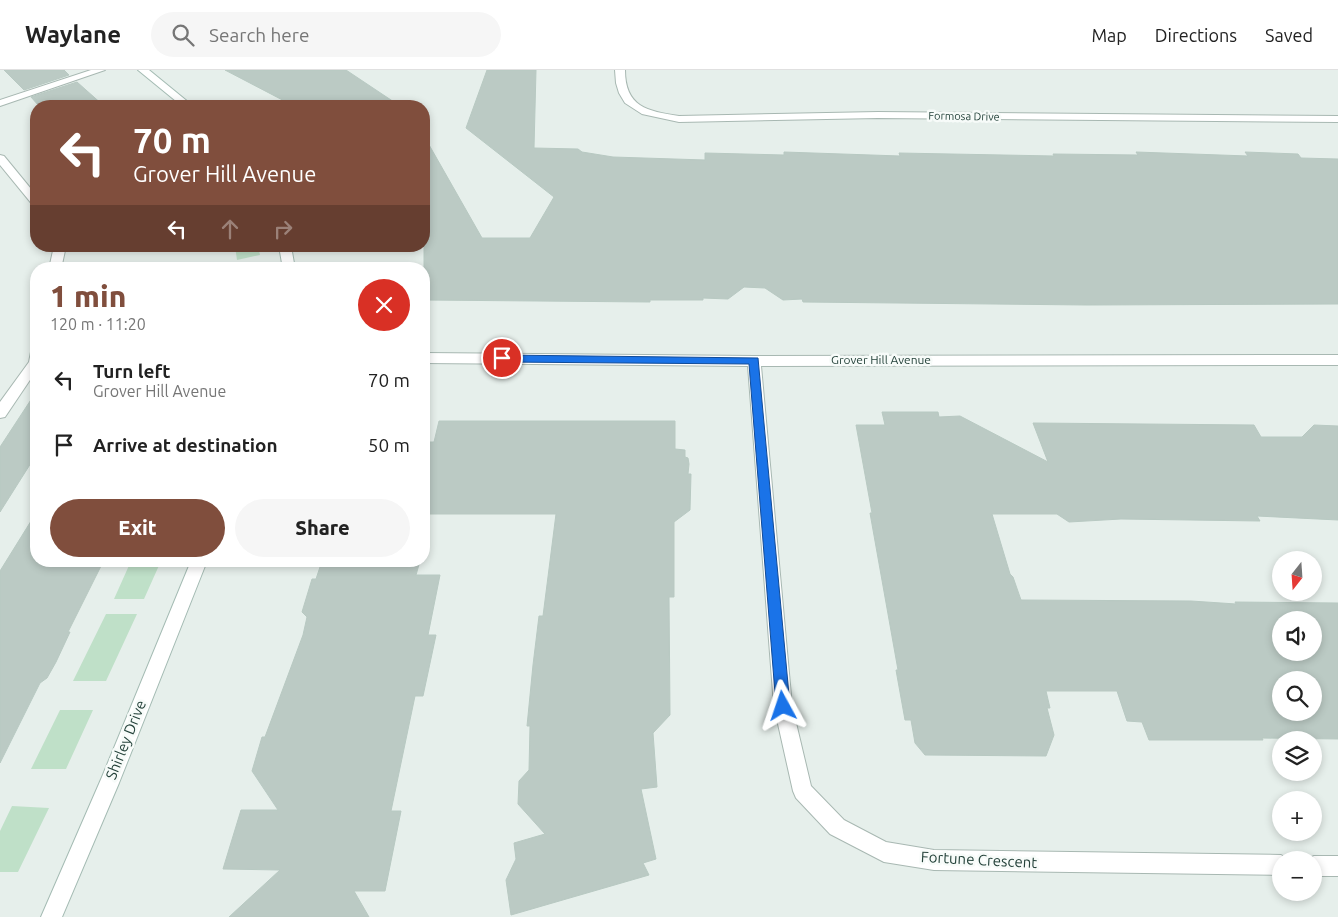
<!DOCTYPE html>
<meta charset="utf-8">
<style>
:root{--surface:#fff;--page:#f6f6f6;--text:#222;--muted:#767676;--line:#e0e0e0;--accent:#804e3d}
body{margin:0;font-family:Ubuntu,sans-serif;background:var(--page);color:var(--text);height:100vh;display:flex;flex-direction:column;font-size:19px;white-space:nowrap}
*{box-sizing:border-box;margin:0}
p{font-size:16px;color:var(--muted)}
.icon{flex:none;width:28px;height:28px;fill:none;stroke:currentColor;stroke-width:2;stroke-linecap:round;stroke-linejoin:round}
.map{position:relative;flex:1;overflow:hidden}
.drawer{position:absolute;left:30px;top:192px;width:400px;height:305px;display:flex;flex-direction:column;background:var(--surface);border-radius:20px;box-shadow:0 2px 8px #0003}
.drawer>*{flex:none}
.top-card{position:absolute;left:30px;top:30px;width:400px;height:152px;border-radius:20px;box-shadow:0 2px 8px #0003;background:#804e3d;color:#fff;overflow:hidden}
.needle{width:32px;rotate:197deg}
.fabs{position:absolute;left:1272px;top:481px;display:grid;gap:10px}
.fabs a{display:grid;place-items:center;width:50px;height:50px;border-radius:50%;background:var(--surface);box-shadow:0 2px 8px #0003;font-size:25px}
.pin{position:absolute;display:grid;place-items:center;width:42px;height:42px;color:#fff;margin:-21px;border:2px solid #fff;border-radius:50%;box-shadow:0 1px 5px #0007}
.me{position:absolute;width:55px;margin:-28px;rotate:355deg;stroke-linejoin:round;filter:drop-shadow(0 0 4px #0008)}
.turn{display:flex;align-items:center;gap:18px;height:105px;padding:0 20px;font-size:22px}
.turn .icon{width:65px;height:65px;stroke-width:2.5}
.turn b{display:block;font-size:35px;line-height:42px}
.lanes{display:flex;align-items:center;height:48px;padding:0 20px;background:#0003;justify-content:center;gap:25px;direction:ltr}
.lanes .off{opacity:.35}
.round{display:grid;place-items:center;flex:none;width:52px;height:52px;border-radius:26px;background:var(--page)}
.overview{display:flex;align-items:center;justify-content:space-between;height:85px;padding:0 20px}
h1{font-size:30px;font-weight:800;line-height:38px;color:var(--accent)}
.primary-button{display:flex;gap:10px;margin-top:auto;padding:10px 20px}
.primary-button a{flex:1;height:58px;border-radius:30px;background:var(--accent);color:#fff;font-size:20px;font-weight:800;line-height:58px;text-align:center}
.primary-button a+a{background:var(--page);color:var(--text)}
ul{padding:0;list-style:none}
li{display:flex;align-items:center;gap:15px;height:65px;padding:0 20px}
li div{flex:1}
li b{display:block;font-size:19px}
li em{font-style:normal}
header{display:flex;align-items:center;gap:30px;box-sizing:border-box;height:70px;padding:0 25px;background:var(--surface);border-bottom:1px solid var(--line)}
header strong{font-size:24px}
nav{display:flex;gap:28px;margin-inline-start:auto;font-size:18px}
.search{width:350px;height:45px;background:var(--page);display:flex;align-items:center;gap:12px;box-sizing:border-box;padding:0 18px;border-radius:28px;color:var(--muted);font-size:19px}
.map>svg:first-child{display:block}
.green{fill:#bfe0c8}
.building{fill:#bbcac4;stroke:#b8c9c2;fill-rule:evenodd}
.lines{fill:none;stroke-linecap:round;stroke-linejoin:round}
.lane-casing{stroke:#a8b8b2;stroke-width:2}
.street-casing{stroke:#a8b8b2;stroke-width:2}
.secondary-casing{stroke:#a4bbb3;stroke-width:2}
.lane{fill:#fff;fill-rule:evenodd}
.street{fill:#fff;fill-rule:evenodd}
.secondary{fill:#fff;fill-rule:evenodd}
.route{fill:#1a73e8;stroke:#114b97}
.labels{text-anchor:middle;stroke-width:5;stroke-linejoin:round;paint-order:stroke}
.far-street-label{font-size:11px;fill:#24423a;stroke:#f7fbf9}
.street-label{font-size:12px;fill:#24423a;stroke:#f7fbf9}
.near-street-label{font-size:15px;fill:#24423a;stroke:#f7fbf9}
</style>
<header>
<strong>Waylane</strong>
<div class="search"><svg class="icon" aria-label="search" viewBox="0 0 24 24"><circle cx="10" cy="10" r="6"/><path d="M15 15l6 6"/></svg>Search here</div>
<nav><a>Map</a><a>Directions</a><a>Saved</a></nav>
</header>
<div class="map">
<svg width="1338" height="847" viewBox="0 0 1338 847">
<rect width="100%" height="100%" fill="#e6efeb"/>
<path class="green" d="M 235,176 L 258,176 L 260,185 L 237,190 Z
M 131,491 L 161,491 L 144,529 L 114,529 Z
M 106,544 L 137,544 L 106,611 L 73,611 Z
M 60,640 L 93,640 L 66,699 L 31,699 Z
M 12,736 L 49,738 L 18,802 L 0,802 L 0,761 Z"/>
<path class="building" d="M 4,0 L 64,0 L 69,5 L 24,20 Z
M 225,0 L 346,0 L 400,36 L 294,36 Z
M 487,0 L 536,0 L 534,78 L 578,79 L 582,82 L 613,87 L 705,90 L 705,83 L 784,85 L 784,82 L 900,86 L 899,83 L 1054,86 L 1053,84 L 1138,85 L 1136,82 L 1248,86 L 1245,82 L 1298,84 L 1301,88 L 1338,89 L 1338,234 L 1087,235 L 803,232 L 802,229 L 783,230 L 765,218 L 744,217 L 728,229 L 703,228 L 703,230 L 650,230 L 650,232 L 424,230 L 424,66 L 482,168 L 530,168 L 554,127 L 466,58 Z
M 77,12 L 104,36 L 39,36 L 31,27 Z
M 36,322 L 36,385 L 0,442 L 0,377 Z
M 882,342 L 938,342 L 939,347 L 960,346 L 1048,392 L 1033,353 L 1254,355 L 1261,367 L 1302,367 L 1314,355 L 1338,356 L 1338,450 L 1257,446 L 1260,451 L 1121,449 L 1069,452 L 1057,444 L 992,444 L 1010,504 L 1013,507 L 1021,530 L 1191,531 L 1236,534 L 1235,532 L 1338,533 L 1338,669 L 1262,668 L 1263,670 L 1149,670 L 1142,652 L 1127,651 L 1117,621 L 1046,621 L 1050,638 L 1047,638 L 1054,665 L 1046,686 L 925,685 L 915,673 L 911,650 L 905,650 L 896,600 L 898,600 L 870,443 L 872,443 L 856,355 L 885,355 ZM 1281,550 L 1314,550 L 1314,582 L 1281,582 ZM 1281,610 L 1314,610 L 1314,642 L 1281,642 Z
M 439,351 L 675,351 L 675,379 L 685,380 L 685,387 L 688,388 L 689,394 L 688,404 L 691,404 L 690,440 L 674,452 L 674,527 L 669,527 L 670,645 L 653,663 L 657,717 L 641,719 L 656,789 L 643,793 L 649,805 L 511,845 L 506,810 L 516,789 L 514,773 L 545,764 L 518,734 L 519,711 L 529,700 L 530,656 L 527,656 L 533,595 L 539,546 L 543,546 L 556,444 L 424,444 L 424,372 L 434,372 Z
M 36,443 L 36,491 L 101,491 L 99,494 L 102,494 L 68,562 L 70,562 L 56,592 L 47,608 L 40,613 L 0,693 L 0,501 Z
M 322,491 L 420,491 L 416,505 L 440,505 L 428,565 L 436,565 L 423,626 L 415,626 L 391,741 L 401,741 L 385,821 L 354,821 L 369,847 L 229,847 L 280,800 L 223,799 L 241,740 L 278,740 L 252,701 L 262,667 L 265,667 L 303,565 L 307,547 L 302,542 L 312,509 L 316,509 Z"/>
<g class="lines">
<defs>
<path id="lane" d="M 91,0 L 105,0 L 0,36 L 0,30 Z
M 0,85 L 4,86 L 36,125 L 36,135 L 32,134 L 0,95 Z
M 54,176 L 66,176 L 61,199 L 49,199 Z
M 36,280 L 36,301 L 5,347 L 0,348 L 0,332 L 29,292 L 31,282 Z"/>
<path id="street" d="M 615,0 L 625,0 C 625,37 647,41 679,46 L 878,42 L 1338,46 L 1338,52 L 878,48 L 679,52 L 642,44 L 625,33 L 619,23 L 616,13 Z
M 424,283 L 754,286 L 1338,285 L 1338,295 L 761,296 L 792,636 L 811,716 L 844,750 L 886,772 L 934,780 L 1281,785 L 1289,790 L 1281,790 L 1281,805 L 934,800 L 884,792 L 830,764 L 796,728 L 793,721 L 774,636 L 748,296 L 424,293 Z
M 1314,786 L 1338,786 L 1338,806 L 1314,806 L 1314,790 L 1306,790 Z"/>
<path id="secondary" d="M 138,0 L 149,0 L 193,36 L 182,36 Z
M 279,176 L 291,176 L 295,199 L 283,199 Z
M 191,491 L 207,491 L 119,713 L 62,847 L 41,847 L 102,707 Z"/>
</defs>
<use href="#lane" class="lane-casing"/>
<use href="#street" class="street-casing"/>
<use href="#secondary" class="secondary-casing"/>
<use href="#lane" class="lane"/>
<use href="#street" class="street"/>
<use href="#secondary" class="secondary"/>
</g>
<path class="route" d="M 502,285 L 758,288 L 790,636 L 788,641 L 783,643 L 778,641 L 776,636 L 749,294 L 502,292 L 497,288 Z"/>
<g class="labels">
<g class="far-street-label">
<text transform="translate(964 46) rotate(1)" y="4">Formosa Drive</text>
</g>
<g class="street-label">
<text x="881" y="294">Grover Hill Avenue</text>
</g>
<g class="near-street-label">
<text transform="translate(126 670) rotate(-68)" y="5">Shirley Drive</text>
<text transform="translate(979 790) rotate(3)" y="5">Fortune Crescent</text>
</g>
</g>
</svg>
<div class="fabs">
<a><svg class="needle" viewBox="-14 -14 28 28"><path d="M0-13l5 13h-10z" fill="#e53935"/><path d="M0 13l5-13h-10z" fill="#767676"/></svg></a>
<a><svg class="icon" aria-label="sound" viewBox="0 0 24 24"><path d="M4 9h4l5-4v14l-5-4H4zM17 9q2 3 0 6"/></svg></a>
<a><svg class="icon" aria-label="search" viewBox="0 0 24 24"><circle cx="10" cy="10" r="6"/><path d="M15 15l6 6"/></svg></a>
<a><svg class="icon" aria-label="layers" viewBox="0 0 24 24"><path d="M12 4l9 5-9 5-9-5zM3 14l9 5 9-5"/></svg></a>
<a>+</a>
<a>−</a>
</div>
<div class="pin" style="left:502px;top:288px;background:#d93025"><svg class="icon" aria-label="arrive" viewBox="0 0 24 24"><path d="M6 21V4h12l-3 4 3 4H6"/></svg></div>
<svg class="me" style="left:783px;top:636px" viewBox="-20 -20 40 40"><path d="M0-17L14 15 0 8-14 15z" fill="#1a73e8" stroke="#fff" stroke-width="4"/></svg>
<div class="top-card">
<div class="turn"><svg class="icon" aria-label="left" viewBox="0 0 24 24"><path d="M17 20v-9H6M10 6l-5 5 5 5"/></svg><div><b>70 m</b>Grover Hill Avenue</div></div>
<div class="lanes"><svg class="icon" aria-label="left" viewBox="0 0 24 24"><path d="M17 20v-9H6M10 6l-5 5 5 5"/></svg><svg class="icon off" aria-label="ahead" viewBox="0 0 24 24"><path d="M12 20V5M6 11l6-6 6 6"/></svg><svg class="icon off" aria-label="right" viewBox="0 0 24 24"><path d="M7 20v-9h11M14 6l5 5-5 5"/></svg></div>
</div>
<section class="drawer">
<div class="overview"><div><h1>1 min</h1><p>120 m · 11:20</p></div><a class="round" style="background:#d93025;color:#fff"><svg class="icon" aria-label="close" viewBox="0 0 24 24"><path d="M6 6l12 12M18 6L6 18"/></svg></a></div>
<ul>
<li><svg class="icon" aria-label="left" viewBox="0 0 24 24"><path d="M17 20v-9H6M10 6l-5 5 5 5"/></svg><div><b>Turn left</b><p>Grover Hill Avenue</p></div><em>70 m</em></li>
<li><svg class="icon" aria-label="arrive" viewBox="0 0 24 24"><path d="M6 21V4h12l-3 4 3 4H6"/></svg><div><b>Arrive at destination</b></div><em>50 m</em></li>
</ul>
<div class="primary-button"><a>Exit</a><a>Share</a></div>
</section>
</div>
